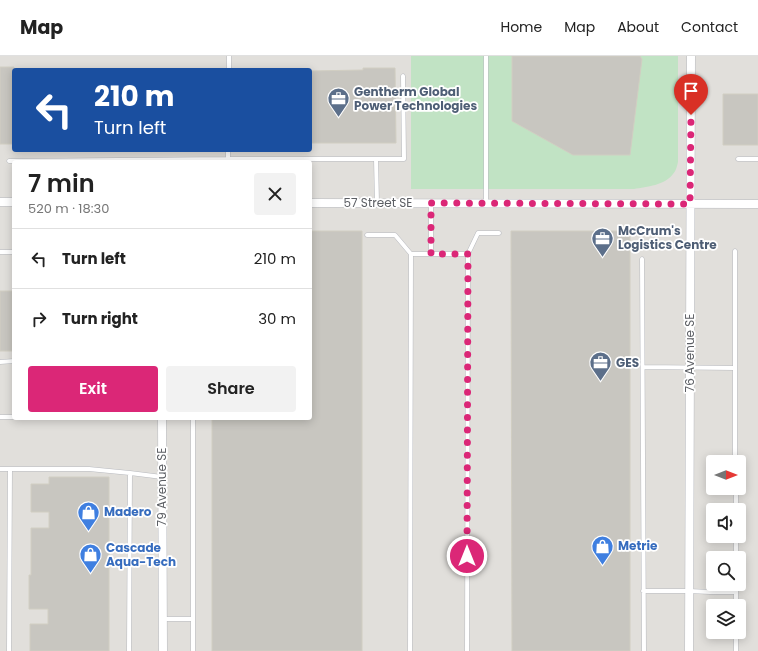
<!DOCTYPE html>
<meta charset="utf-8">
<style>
:root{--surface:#fff;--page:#f2f2f2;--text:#222;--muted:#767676;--line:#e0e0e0;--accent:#db2777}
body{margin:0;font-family:Poppins,sans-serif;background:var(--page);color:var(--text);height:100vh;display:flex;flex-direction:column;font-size:15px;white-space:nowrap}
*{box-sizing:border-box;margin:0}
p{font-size:13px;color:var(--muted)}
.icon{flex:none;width:22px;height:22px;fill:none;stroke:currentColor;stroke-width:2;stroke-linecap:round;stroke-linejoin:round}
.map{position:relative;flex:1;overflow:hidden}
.details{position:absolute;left:12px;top:104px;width:300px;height:260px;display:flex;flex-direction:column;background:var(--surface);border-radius:4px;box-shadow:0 2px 10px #0003}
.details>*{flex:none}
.hud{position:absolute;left:12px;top:12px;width:300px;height:84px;border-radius:4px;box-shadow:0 2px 10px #0003;background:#1a4fa0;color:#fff;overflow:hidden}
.needle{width:26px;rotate:90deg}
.buttons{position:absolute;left:706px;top:399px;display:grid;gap:8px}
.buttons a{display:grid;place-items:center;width:40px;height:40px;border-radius:4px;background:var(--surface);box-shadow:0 2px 10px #0003;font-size:20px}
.pin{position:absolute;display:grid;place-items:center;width:34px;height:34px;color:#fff;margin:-41px -17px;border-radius:50% 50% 50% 0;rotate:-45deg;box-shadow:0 0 4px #0007}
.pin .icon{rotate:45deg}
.me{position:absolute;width:44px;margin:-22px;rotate:0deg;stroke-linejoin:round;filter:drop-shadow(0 0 3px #0008)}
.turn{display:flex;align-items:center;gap:14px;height:84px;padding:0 16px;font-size:18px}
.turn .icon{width:52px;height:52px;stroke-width:2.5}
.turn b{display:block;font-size:28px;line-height:34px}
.round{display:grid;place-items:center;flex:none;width:42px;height:42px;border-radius:4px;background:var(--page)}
.head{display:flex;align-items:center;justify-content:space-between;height:68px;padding:0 16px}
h1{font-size:24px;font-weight:600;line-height:30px}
.button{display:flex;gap:8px;margin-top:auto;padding:8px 16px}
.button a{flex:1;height:46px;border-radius:4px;background:var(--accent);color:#fff;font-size:16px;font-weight:600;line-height:46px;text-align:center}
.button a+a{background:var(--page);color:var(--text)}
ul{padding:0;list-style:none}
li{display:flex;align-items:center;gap:12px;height:60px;padding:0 16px;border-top:1px solid var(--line)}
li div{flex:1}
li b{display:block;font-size:15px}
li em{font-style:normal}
header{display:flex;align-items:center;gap:24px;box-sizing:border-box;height:56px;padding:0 20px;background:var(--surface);border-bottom:1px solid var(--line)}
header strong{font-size:19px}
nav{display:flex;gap:22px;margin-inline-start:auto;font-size:14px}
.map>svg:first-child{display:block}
.industrial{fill:#e1dfdb;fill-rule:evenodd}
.green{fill:#c1e3c4}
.building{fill:#c8c6c0;stroke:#d1cec2}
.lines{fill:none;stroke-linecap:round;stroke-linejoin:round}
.lane-casing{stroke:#b8babf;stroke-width:5}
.street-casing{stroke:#b8babf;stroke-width:9}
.lane{stroke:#fff;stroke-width:4}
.street{stroke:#fff;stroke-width:8}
.route{stroke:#db2777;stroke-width:7;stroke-dasharray:0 12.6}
.labels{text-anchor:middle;stroke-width:3.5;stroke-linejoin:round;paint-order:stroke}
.service-label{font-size:12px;font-weight:bold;fill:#4e5e75;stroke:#fff;text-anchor:start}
.street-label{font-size:12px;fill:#5b5e63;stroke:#fff}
.shop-label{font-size:12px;font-weight:bold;fill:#366cbe;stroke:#fff;text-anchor:start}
</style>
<header>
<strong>Map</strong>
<nav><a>Home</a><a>Map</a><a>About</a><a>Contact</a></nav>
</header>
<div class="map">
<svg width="758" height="595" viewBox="0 0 758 595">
<rect width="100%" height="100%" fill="#edece3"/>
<path class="industrial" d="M 0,0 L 758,0 L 758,595 L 0,595 ZM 14,14 L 310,14 L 310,94 L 14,94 ZM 14,106 L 310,106 L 310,362 L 14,362 ZM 713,406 L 739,406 L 739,432 L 713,432 ZM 713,454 L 739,454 L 739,480 L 713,480 ZM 713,502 L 739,502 L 739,528 L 713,528 ZM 713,550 L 739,550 L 739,576 L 713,576 Z"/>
<path class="green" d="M 411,0 L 678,0 L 678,106 C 677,110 676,115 673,118 C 665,129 647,131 634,133 L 411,133 Z"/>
<path class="building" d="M 512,0 L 640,0 L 642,3 L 630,99 L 573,99 L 512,65 Z
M 0,11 L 14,11 L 14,88 L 0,88 Z
M 363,12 L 395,12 L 396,87 L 310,87 L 310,15 L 363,14 Z
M 723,38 L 758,38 L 758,89 L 723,89 Z
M 310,175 L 362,175 L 362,595 L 212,595 L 212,362 L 310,362 Z
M 511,175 L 630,175 L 630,595 L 512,595 Z
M 0,235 L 14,235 L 14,295 L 0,295 Z
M 49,421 L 109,421 L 109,595 L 30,595 L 30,568 L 48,568 L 48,553 L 29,553 L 29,519 L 31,519 L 31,472 L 49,472 L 49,456 L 31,456 L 31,428 L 49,428 Z"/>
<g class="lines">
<defs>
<path id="lane" d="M 486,0 L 486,147
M 229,14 L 229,0
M 376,103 L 377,147
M 738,103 L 758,103
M 9,105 L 228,103 L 404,103 L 403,20
M 228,106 L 228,94
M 431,148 L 431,198
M 367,179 L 395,179 L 411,198
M 735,195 L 735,406
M 0,196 L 14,196
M 468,198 L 478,177 L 499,177
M 642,203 L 644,595
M 0,306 L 14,305
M 643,311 L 735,312
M 0,361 L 14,361
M 193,362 L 193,595
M 0,413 L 89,413 L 130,417 L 162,421
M 736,432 L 736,454
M 736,480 L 736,502
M 736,528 L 736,550
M 643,535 L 689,535 L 710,536 L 736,536
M 163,563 L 193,563
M 736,576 L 736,595
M 9,595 L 10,413
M 129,595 L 130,417
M 410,595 L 411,198 L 468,198 L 467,595"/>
<path id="street" d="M 0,146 L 14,146
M 310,147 L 758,148
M 162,362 L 163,595
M 689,595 L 691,0"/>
</defs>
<use href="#lane" class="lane-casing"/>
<use href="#street" class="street-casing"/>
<use href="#lane" class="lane"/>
<use href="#street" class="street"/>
</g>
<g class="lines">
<path class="route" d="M 467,500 L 468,198 L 431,198 L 431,147 L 690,148 L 691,59"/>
</g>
<defs>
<symbol id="office-pin" viewBox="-11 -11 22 30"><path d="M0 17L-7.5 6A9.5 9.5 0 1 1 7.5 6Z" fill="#5c6f8a" stroke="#fff"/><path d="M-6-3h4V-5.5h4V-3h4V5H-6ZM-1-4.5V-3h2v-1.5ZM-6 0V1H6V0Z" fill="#fff"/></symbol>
<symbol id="shop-pin" viewBox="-11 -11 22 30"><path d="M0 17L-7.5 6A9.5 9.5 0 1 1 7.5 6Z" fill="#3f7fe0" stroke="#fff"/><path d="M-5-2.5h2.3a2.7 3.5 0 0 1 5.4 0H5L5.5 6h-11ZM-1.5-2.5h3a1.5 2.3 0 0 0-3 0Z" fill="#fff"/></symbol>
</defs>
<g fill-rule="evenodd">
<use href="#office-pin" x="326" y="30" width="25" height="34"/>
<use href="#office-pin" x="590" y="170" width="25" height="34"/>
<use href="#office-pin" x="588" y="294" width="25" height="34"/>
<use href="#shop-pin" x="76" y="444" width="25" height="34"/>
<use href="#shop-pin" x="590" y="478" width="25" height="34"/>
<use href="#shop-pin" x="78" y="486" width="25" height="34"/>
</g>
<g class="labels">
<g class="service-label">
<text x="354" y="40">Gentherm Global<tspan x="354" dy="14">Power Technologies</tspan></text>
<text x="618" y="179">McCrum's<tspan x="618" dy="14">Logistics Centre</tspan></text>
<text x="616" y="311">GES</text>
</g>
<g class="street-label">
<text x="378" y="151">57 Street SE</text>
<text transform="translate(690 297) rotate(-90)" y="4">76 Avenue SE</text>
<text transform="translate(162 431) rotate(-90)" y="4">79 Avenue SE</text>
</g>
<g class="shop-label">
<text x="104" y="460">Madero</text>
<text x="618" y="494">Metrie</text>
<text x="106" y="496">Cascade<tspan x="106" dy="14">Aqua-Tech</tspan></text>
</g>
</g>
</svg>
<div class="buttons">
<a><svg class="needle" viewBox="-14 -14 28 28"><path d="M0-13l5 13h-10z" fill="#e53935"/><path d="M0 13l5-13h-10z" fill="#767676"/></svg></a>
<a><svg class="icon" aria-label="sound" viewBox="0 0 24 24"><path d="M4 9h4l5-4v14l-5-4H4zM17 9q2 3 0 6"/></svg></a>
<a><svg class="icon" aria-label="search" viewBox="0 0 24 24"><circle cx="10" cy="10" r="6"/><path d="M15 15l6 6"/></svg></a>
<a><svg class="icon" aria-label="layers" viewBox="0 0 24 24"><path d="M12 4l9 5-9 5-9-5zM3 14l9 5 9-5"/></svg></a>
</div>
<div class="pin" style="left:691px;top:59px;background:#d93025"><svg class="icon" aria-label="arrive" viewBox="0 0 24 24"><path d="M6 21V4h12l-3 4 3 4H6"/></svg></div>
<svg class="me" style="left:467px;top:500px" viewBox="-20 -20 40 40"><circle r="17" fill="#db2777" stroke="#fff" stroke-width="3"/><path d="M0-11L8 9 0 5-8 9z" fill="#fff"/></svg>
<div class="hud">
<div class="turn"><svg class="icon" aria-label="left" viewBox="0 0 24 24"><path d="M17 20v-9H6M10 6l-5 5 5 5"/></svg><div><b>210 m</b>Turn left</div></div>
</div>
<section class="details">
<div class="head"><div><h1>7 min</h1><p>520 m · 18:30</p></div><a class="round"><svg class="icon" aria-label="close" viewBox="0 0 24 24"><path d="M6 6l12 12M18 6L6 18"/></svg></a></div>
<ul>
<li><svg class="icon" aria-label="left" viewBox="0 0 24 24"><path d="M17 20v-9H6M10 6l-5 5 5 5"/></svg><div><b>Turn left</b></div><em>210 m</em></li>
<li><svg class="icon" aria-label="right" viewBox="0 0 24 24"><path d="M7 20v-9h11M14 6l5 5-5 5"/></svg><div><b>Turn right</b></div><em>30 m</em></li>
</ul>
<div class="button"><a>Exit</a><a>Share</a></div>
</section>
</div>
